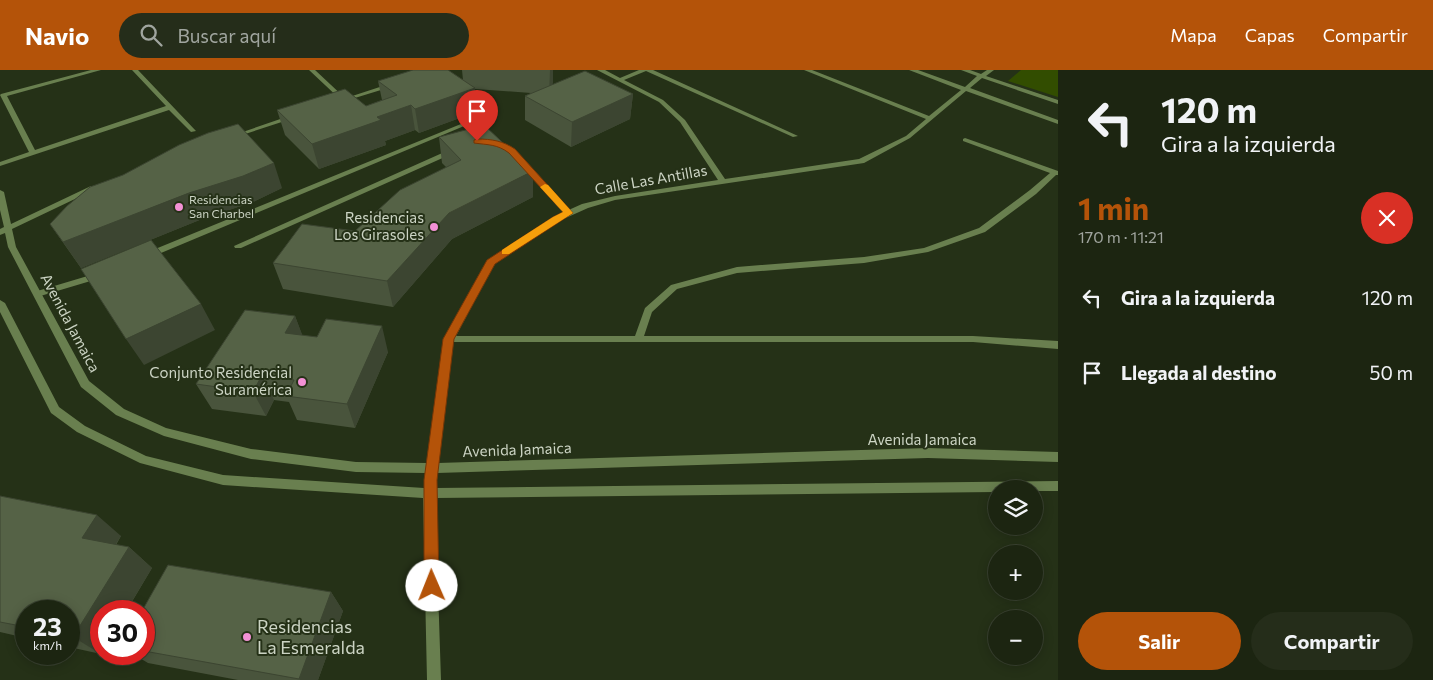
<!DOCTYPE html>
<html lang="es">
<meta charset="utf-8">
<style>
:root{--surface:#1c2511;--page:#252d1a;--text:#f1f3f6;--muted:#a0a59f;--line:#3a4231;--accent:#b45309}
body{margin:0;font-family:Commissioner,sans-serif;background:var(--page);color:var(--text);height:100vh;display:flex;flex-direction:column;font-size:19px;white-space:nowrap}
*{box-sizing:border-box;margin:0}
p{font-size:16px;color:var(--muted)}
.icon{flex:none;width:28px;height:28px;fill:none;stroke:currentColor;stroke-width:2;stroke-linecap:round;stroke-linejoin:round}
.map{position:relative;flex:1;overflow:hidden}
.side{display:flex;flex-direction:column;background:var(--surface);width:375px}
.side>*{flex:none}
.guide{background:#1c2511;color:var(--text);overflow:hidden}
.buttons{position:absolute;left:988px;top:410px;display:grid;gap:10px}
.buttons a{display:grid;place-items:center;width:55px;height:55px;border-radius:50%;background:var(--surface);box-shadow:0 2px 12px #0003,0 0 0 1px var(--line);font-size:25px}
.speed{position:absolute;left:15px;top:530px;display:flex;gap:10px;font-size:25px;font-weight:700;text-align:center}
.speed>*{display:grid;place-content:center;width:65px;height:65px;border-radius:50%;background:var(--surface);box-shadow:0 2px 12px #0003,0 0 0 1px var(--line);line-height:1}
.speed small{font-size:12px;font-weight:400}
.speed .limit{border:8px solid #d22;background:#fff;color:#111}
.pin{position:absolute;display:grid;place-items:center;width:42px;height:42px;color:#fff;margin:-51px -21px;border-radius:50% 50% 50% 0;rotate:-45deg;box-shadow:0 0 5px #0007}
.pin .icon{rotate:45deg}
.me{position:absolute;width:55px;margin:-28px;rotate:359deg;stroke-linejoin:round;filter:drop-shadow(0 0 4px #0008)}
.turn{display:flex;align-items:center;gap:18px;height:105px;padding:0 20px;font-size:22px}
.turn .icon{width:65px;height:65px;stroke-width:2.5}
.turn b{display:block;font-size:35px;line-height:42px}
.round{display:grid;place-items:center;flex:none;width:52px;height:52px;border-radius:26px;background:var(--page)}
.headline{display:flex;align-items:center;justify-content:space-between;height:85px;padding:0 20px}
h1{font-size:30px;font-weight:700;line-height:38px;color:var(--accent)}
.action{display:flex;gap:10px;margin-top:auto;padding:10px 20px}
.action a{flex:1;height:58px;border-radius:30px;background:var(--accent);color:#fff;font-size:20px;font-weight:700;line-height:58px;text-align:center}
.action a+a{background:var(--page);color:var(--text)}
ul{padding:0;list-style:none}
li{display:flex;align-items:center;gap:15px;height:75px;padding:0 20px}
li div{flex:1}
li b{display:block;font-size:19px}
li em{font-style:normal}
header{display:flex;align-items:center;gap:30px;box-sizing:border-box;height:70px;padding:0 25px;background:var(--accent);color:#fff}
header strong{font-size:24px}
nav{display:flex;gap:28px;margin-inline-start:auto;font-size:18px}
.search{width:350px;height:45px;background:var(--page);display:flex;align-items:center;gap:12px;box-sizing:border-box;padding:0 18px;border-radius:28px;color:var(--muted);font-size:19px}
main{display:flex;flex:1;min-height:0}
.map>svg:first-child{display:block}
.green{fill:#324d00}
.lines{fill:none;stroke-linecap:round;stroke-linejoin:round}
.lane{fill:#697f4f;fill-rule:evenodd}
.street{fill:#697f4f;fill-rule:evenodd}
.wall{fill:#49543c}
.shaded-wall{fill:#3c4531}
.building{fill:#556246;stroke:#3c4531}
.route{fill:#b45309;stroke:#753606}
.slow{fill:#f59e0b}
.poi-dot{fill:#f391d5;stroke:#253117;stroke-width:2}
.labels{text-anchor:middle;stroke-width:4;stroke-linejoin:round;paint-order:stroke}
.far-poi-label{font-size:12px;fill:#ccd4c4;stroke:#253117;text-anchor:start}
.street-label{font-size:15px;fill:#ccd4c4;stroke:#253117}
.poi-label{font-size:15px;fill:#ccd4c4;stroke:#253117;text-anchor:end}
.near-poi-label{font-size:18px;fill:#ccd4c4;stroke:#253117;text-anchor:start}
</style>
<header>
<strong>Navio</strong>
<div class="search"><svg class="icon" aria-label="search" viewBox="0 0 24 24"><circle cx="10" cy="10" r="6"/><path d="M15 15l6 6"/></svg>Buscar aquí</div>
<nav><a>Mapa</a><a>Capas</a><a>Compartir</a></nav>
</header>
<main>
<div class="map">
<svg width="1058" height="610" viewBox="0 0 1058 610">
<rect width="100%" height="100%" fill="#253117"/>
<path class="green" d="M 1021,0 L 1058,0 L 1058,27 L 1008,11 Z"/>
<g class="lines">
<path class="lane" d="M 309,0 L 315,0 L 346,29 L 346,31 L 342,31 Z
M 483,45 L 488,46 L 149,188 L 146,189 L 142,186 L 143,184 Z
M 497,72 L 501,72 L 514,80 L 571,141 L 571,145 L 565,145 L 510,82 L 497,74 Z
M 449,80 L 456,82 L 241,178 L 235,178 L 234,176 Z
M 101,202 L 104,203 L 105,205 L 104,207 L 37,227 L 33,224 L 34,222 Z"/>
<path class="street" d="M 91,0 L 101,0 L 7,26 L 35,80 L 166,36 L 132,0 L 138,0 L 196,61 L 191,62 L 169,40 L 0,96 L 0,92 L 29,82 L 0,25 L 1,24 Z
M 597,0 L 605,0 L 620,8 L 639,0 L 653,0 L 798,66 L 793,67 L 646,1 L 624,10 L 663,30 L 685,50 L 725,109 L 859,89 L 906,66 L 926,49 L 804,0 L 812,0 L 929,46 L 961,20 L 909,0 L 918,0 L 965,17 L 977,6 L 961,0 L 970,0 L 981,4 L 987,0 L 994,0 L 986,6 L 1058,30 L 1058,34 L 982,8 L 970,18 L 1058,50 L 1058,54 L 966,21 L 910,68 L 864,93 L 615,130 L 588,138 L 559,151 L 494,194 L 456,266 L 635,266 L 645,238 L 671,215 L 737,197 L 864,187 L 924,178 L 979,158 L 1030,120 L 1050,103 L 963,71 L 963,69 L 965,68 L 1058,101 L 1058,105 L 1056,105 L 1036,124 L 985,162 L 928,182 L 864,193 L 737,203 L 677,219 L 652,242 L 644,266 L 973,266 L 1058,271 L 1058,279 L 973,272 L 453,272 L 438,393 L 928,378 L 1058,382 L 1058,392 L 928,388 L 437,403 L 435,418 L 1058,411 L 1058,421 L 1034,421 L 1034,419 L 996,419 L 996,422 L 435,428 L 441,610 L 427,610 L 423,428 L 223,415 L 140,393 L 77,362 L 51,343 L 0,242 L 0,230 L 5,233 L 59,337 L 85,356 L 146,386 L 223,405 L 424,418 L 426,403 L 356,402 L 251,389 L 164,366 L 116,345 L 81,317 L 8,177 L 5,163 L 0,165 L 0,159 L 4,157 L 0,140 L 0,120 L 4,122 L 11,154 L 91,116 L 94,116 L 98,118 L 12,159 L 16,177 L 89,311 L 124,339 L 166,358 L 251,379 L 356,392 L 427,393 L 444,269 L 488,190 L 553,147 L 582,134 L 615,126 L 718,110 L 680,52 L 659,32 Z
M 392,13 L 395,15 L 394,16 L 345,31 L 340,30 Z
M 292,45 L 294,46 L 294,48 L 236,67 L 231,66 Z"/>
</g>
<path class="wall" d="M 462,0 L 553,0 L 552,15 L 633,24 L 630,49 L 571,77 L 525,50 L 525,26 L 531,23 L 475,19 L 476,42 L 419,63 L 415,60 L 385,71 L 386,75 L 319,99 L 285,65 L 277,40 L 366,36 L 382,30 L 378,11 L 463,10 Z
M 439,67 L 533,127 L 452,169 L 393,237 L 283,219 L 273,193 L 355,161 L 446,97 L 442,93 Z
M 282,118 L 253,132 L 202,149 L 81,198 L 50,154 Z
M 295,246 L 302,265 L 388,282 L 355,358 L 297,350 L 289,332 L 274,330 L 266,346 L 212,339 L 196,314 Z
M 0,426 L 121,466 L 116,475 L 129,477 L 152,498 L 101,584 L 69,577 L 69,541 L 26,541 L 26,568 L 0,562 Z
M 331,522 L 343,541 L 318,610 L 238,610 L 148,593 L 133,584 L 144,584 L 144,541 Z"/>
<path class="shaded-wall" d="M 550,0 L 553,0 L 553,13 L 549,25 Z
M 475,18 L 476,42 L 419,63 L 415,39 Z
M 633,24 L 630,49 L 571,77 L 572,52 Z
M 411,35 L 415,60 L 385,71 L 386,75 L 319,99 L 312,74 L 377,47 Z
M 274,93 L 282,118 L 253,132 L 202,149 L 81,198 L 63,172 L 189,123 Z
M 533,101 L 533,127 L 452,169 L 393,237 L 387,211 L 449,143 Z
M 201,234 L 215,260 L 144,295 L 126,269 Z
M 295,246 L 305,272 L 285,263 Z
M 382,256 L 388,282 L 355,358 L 347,334 Z
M 262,305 L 274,330 L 266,346 L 253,322 Z
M 97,445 L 121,466 L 106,489 L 82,468 Z
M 129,477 L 152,498 L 126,541 L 101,541 L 101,584 L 73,567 Z
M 331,522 L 343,541 L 318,610 L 300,610 L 299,609 Z"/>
<path class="building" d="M 413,0 L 448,0 L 475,18 L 415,39 L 411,35 L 377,47 L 381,50 L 312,74 L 277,40 L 345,19 L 366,36 L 397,25 L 378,11 Z
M 585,1 L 633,24 L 572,52 L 525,26 Z
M 238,54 L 274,93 L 243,106 L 189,123 L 63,172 L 50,154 L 67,136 L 90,117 L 123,105 L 179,75 L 208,63 Z
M 484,55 L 533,101 L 449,143 L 387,211 L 273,193 L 302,154 L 355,161 L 400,120 L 461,90 L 439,67 Z
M 151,170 L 201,234 L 126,269 L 81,199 Z
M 245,240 L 295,246 L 285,263 L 317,267 L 326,249 L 382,256 L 347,334 L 286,326 L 294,310 L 262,305 L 253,322 L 196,314 Z
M 0,426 L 97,445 L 82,468 L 129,477 L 73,567 L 69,566 L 69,541 L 26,541 L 26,557 L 0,552 Z
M 168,495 L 331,522 L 299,609 L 144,581 L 144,541 L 142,541 Z"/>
<path class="route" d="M 477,69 C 492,69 503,71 515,79 L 573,143 L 495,194 L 454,269 L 437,410 L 439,516 L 437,521 L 432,523 L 426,521 L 424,516 L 424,410 L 443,269 L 487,190 L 553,147 L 563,142 L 509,83 C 497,74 488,75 474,73 L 474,70 Z"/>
<path class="slow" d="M 545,114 L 548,115 L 573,143 L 509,184 L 502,184 L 502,180 L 553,147 L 563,142 L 540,117 Z"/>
<g class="poi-dot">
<circle cx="179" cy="137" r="5"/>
<circle cx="434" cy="157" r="5"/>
<circle cx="302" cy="312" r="5"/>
<circle cx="247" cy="567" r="5"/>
</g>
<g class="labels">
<g class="far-poi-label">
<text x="189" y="134">Residencias<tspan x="189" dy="14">San Charbel</tspan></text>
</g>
<g class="street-label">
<text transform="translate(651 110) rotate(-10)" y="5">Calle Las Antillas</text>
<text transform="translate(70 253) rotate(62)" y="5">Avenida Jamaica</text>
<text x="922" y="375">Avenida Jamaica</text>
<text transform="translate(517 380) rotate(-2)" y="5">Avenida Jamaica</text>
</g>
<g class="poi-label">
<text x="424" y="153">Residencias<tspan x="424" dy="17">Los Girasoles</tspan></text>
<text x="292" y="308">Conjunto Residencial<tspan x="292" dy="17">Suramérica</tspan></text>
</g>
<g class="near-poi-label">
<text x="257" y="563">Residencias<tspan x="257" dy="21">La Esmeralda</tspan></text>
</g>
</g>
</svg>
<div class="buttons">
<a><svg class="icon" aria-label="layers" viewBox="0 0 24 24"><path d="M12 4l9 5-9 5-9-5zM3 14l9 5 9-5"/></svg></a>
<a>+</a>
<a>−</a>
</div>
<div class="speed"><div>23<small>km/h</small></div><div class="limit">30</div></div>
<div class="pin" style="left:477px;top:71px;background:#d93025"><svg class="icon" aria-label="arrive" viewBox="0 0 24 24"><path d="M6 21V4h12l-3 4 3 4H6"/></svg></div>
<svg class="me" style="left:432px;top:516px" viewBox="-20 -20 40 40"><circle r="19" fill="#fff"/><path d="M0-13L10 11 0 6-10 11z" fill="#b45309"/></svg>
</div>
<section class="side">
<div class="guide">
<div class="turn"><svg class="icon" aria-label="left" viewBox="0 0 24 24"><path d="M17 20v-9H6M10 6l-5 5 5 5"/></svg><div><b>120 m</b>Gira a la izquierda</div></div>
</div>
<div class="headline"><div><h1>1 min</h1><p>170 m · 11:21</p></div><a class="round" style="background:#d93025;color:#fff"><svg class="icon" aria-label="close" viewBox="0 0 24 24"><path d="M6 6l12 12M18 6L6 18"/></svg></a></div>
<ul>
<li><svg class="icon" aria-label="left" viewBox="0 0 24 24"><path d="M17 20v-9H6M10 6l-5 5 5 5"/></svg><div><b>Gira a la izquierda</b></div><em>120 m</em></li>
<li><svg class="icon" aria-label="arrive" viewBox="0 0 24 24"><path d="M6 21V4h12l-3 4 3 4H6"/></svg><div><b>Llegada al destino</b></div><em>50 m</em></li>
</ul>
<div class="action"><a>Salir</a><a>Compartir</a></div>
</section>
</main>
